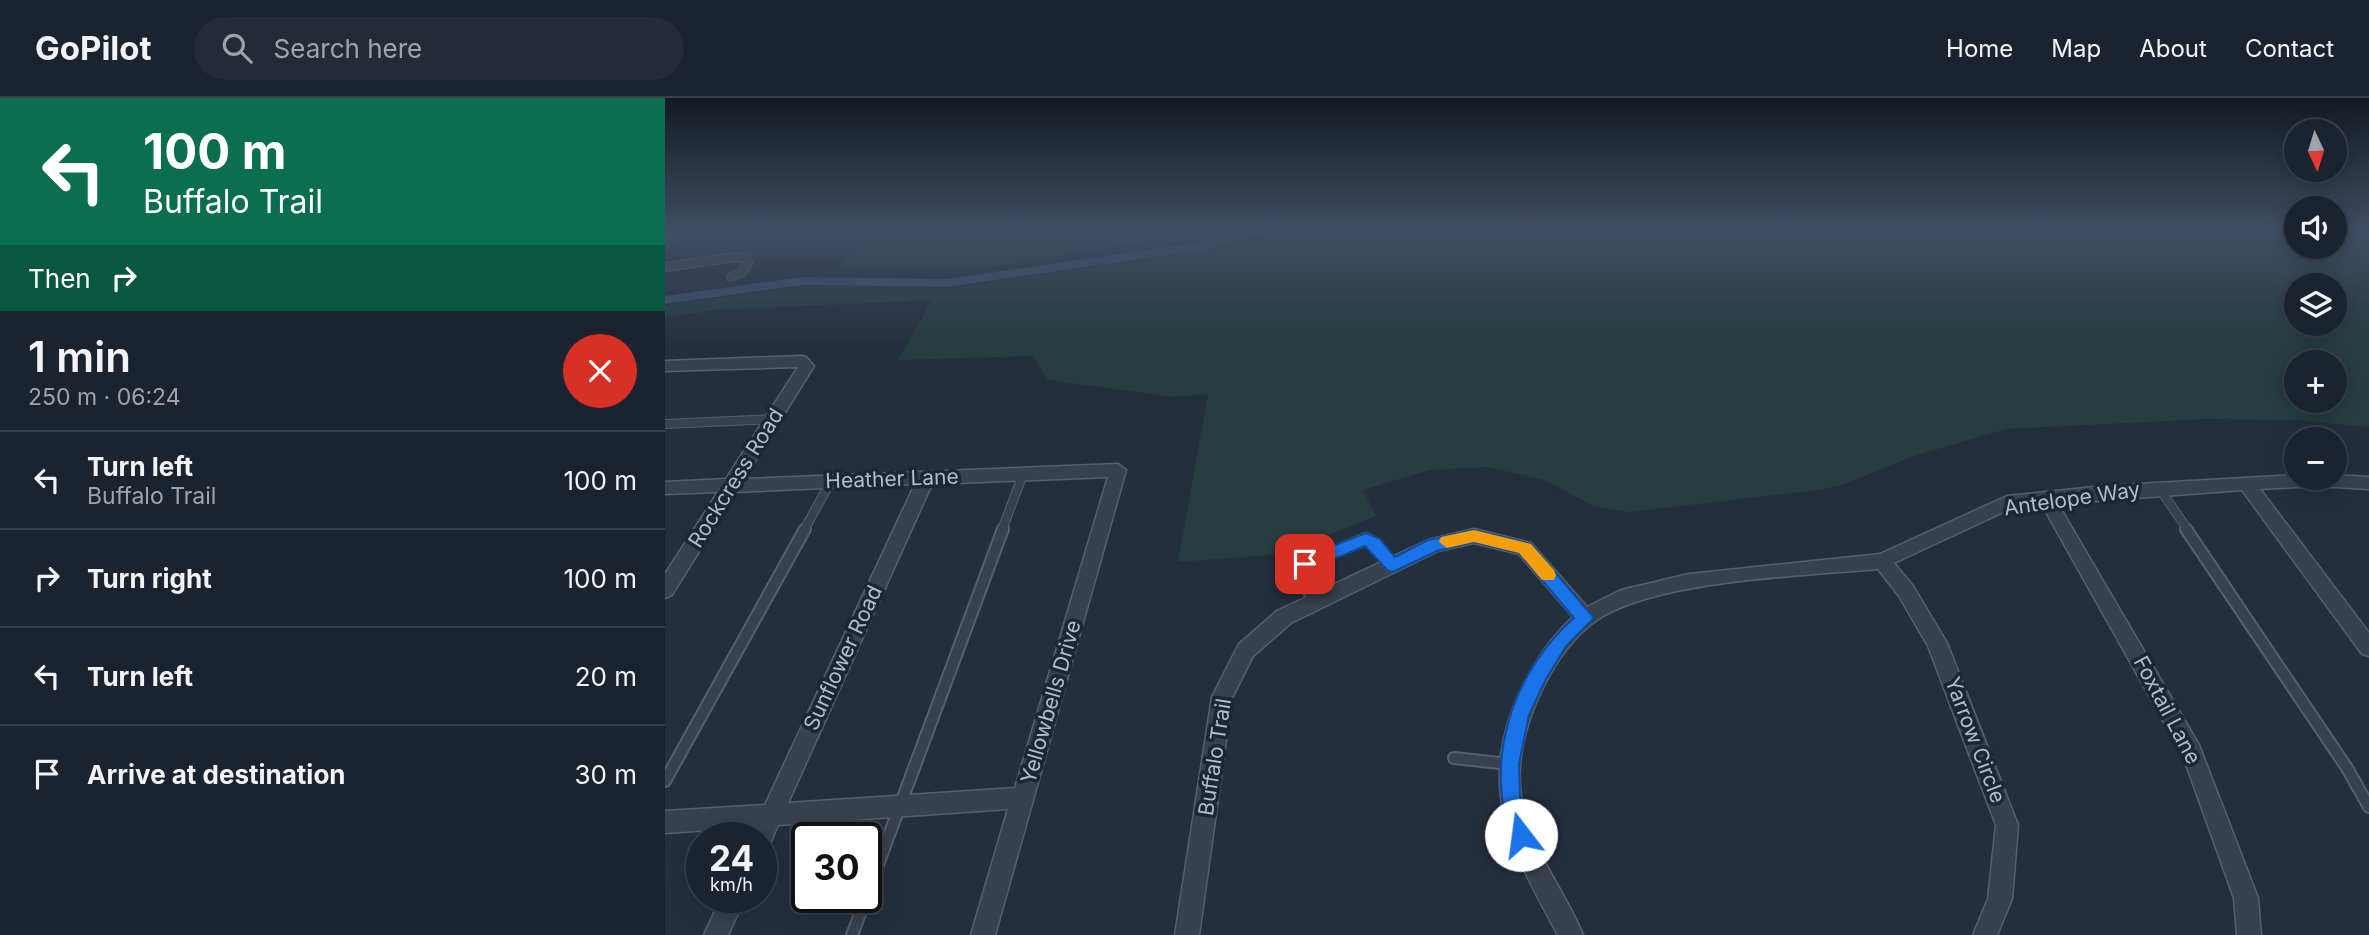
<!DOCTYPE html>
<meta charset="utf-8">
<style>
:root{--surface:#1b232e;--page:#242b36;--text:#f1f3f6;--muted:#a0a4aa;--line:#39404a}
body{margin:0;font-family:Inter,sans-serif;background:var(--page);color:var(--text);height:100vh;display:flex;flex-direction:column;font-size:26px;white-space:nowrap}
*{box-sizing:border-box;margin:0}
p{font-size:23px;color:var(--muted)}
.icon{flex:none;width:38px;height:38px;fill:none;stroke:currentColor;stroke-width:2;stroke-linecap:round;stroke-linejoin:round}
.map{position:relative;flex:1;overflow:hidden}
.details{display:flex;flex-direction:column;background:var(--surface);width:665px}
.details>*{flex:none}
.banner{background:#0b6e4f;color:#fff;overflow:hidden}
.needle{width:46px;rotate:176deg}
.fabs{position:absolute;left:1619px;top:21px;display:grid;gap:14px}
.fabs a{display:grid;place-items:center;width:63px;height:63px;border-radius:50%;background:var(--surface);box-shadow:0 4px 18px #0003,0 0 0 2px var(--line);font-size:35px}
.speed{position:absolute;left:21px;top:724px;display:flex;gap:14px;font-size:35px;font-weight:700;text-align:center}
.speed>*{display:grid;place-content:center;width:91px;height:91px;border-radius:50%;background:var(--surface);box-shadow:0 4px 18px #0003,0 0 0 2px var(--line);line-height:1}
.speed small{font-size:18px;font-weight:400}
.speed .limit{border:4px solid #111;border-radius:10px;background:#fff;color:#111}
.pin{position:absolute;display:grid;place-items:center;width:60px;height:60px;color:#fff;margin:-30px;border-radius:14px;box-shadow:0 4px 10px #0006}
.me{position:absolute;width:77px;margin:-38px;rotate:345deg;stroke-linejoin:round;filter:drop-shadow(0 0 5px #0008)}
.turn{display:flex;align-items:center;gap:24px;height:147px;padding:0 28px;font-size:32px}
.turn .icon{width:91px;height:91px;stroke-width:2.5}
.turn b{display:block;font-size:49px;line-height:60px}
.then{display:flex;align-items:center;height:66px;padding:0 28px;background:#0003;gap:14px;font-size:26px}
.round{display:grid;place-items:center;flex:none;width:74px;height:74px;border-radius:37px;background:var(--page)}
.summary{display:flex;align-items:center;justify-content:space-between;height:119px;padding:0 28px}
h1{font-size:42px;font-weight:600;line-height:52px}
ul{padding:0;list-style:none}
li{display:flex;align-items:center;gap:21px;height:98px;padding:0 28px;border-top:2px solid var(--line)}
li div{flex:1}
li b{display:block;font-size:26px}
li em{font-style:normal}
header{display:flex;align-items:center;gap:42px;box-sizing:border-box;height:98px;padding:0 35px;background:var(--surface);border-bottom:2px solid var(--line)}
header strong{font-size:33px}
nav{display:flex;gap:38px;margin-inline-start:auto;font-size:24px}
.search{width:490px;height:63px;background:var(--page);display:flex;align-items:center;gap:18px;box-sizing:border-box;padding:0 24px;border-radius:38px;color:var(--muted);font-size:26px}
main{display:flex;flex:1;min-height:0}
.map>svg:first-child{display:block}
.green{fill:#263c3f;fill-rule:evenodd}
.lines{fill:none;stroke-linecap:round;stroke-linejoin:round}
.canal{fill:#394c67;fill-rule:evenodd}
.lane-far1-casing{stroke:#565f6c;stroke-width:10}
.lane-casing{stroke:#565f6c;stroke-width:14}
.street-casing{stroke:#565f6c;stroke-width:3}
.lane-far1{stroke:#38414e;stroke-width:8}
.lane{stroke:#38414e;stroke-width:10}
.street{fill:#38414e;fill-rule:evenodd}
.route{fill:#1a73e8;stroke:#114b97;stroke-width:2}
.slow{fill:#f59e0b}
.labels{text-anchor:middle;stroke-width:7;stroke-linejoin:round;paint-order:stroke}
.street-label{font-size:21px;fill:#b4bcc9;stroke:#1d2633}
</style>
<header>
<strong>GoPilot</strong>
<div class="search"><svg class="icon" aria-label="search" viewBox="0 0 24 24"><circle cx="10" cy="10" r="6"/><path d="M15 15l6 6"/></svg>Search here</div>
<nav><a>Home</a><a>Map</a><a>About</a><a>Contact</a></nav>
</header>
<main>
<section class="details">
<div class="banner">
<div class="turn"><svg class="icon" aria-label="left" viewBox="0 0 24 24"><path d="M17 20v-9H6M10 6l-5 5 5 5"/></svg><div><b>100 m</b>Buffalo Trail</div></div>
<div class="then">Then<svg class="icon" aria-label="right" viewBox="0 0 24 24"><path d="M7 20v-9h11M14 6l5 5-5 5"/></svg></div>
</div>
<div class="summary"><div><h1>1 min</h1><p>250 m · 06:24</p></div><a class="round" style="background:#d93025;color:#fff"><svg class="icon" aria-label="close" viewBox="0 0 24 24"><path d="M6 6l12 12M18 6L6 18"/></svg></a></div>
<ul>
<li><svg class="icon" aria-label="left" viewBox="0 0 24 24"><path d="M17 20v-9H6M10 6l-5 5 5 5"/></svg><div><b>Turn left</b><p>Buffalo Trail</p></div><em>100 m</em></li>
<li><svg class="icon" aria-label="right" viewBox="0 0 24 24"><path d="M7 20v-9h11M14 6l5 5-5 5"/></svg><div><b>Turn right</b></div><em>100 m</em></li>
<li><svg class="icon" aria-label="left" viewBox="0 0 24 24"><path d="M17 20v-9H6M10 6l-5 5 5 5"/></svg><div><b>Turn left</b></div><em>20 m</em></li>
<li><svg class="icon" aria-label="arrive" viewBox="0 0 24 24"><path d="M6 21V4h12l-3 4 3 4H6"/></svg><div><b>Arrive at destination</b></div><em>30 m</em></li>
</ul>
</section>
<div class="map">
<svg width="1704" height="837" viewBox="0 0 1704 837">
<rect width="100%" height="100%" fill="#242f3e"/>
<path class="green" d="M 201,132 L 548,132 L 330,169 L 175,171 Z
M 634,132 L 1631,132 L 1631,149 L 1670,149 L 1670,132 L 1704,132 L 1704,329 L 1629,322 L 1542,321 L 1341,331 L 1249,358 L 1180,386 L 1155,392 L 963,414 L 928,408 L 880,382 L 822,369 L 765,372 L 698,392 L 711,418 L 616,456 L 513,464 L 543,296 L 509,299 L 383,282 L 368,258 L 233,262 L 267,202 L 49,212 L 0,219 L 0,207 L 140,188 L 290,190 L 555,150 ZM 1631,187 L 1670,187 L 1670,226 L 1631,226 ZM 1631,264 L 1670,264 L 1670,303 L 1631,303 Z"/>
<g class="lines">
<path class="canal" d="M 593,132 L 617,132 L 531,153 L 281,189 L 138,187 L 0,206 L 0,198 L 138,179 L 281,181 L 531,145 Z"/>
<defs>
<path id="lane-far1" d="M 0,146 L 12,132
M 0,169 L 69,159 L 81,160 L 83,165 L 77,174 L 66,179
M 0,326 L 108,321
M 1494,390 L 1523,432
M 139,432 L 166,383
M 337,432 L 358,376"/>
<path id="lane" d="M 1521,431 L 1682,670 L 1704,709
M 650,505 L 634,475 L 640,466 L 701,441 L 709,445 L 728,467
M 789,660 L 844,666
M 0,683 L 140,431
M 201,799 L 338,431
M 187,837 L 201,800"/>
<path id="street" d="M 136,258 L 141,259 L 149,268 L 79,381 L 453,366 L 461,372 L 330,837 L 306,837 L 343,711 L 113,727 L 104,748 L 96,751 L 96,740 L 85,740 L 90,729 L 0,735 L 0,713 L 100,707 L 250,386 L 71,394 L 7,497 L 0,500 L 0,476 L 53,394 L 0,396 L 0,384 L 61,381 L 133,269 L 0,273 L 0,263 ZM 443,379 L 350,690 L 123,705 L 267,386 Z
M 1631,377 L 1631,380 L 1670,380 L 1670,377 L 1704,379 L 1704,391 L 1652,388 L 1595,391 L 1704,535 L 1704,558 L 1697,556 L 1577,392 L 1393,406 L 1534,647 L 1593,800 L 1596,837 L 1572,837 L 1569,800 L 1518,658 L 1377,407 L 1345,411 L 1229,465 L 1248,488 L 1282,545 L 1353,727 L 1347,801 L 1332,837 L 1308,837 L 1323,801 L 1331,727 L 1263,548 L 1234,498 L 1213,471 C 1139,478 980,482 925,527 C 901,547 886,572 873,600 C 860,629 851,665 856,698 C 864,750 898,789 918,837 L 893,837 C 846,750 810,690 856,592 C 870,564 885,540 908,519 L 854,456 L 809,445 L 773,453 L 626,525 L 588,558 L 567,600 L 534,837 L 510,837 L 547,599 L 574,546 L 612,513 L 763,442 L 809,431 L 866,445 L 922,509 L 956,492 L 1024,476 L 1215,456 L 1342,398 L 1438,388 Z
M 56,800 L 80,800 L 63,837 L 39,837 Z"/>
</defs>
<use href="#lane-far1" class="lane-far1-casing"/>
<use href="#lane" class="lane-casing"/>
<use href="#street" class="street-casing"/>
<use href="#lane-far1" class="lane-far1"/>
<use href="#lane" class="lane"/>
<use href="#street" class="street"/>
</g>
<linearGradient id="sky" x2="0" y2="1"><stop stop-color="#141a22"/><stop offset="0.53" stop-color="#3f4d63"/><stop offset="1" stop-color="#3f4d63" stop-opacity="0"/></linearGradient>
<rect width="1704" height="249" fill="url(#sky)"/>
<path class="route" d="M 809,432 L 866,446 L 929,520 L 901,548 L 881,581 L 864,617 L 854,666 L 855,698 L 866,737 L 863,744 L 856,747 L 849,744 C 816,667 848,573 909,520 L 854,455 L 809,444 L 772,453 L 728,474 L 722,472 L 700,448 L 640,473 L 634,471 L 632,466 L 634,461 L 701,435 L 715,441 L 730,459 L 763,442 Z"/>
<path class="slow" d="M 809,432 L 866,446 L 889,472 L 891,477 L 889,482 L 877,482 L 854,455 L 809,444 L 782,450 L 774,444 L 776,439 Z"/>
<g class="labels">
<g class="street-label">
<text transform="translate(71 380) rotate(-58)" y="7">Rockcress Road</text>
<text transform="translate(227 381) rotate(-2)" y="7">Heather Lane</text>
<text transform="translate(1407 401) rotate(-8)" y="7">Antelope Way</text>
<text transform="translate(178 560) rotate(-65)" y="7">Sunflower Road</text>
<text transform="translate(386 604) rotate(-74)" y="7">Yellowbells Drive</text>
<text transform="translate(1502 612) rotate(62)" y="7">Foxtail Lane</text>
<text transform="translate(1310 642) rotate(69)" y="7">Yarrow Circle</text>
<text transform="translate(550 659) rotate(-81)" y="7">Buffalo Trail</text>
</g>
</g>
</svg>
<div class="fabs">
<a><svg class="needle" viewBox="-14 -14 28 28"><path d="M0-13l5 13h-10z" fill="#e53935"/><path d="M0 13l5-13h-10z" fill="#a0a4aa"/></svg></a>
<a><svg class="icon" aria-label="sound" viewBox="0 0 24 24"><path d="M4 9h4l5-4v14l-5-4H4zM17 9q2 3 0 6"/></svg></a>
<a><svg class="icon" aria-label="layers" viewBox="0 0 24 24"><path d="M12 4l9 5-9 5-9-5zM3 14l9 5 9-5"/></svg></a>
<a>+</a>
<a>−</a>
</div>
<div class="speed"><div>24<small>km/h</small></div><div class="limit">30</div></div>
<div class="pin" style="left:640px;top:466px;background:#d93025"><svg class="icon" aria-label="arrive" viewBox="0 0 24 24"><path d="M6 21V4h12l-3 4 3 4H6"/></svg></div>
<svg class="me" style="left:856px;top:737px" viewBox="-20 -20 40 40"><circle r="19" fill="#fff"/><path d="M0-13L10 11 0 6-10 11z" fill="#1a73e8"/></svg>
</div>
</main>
